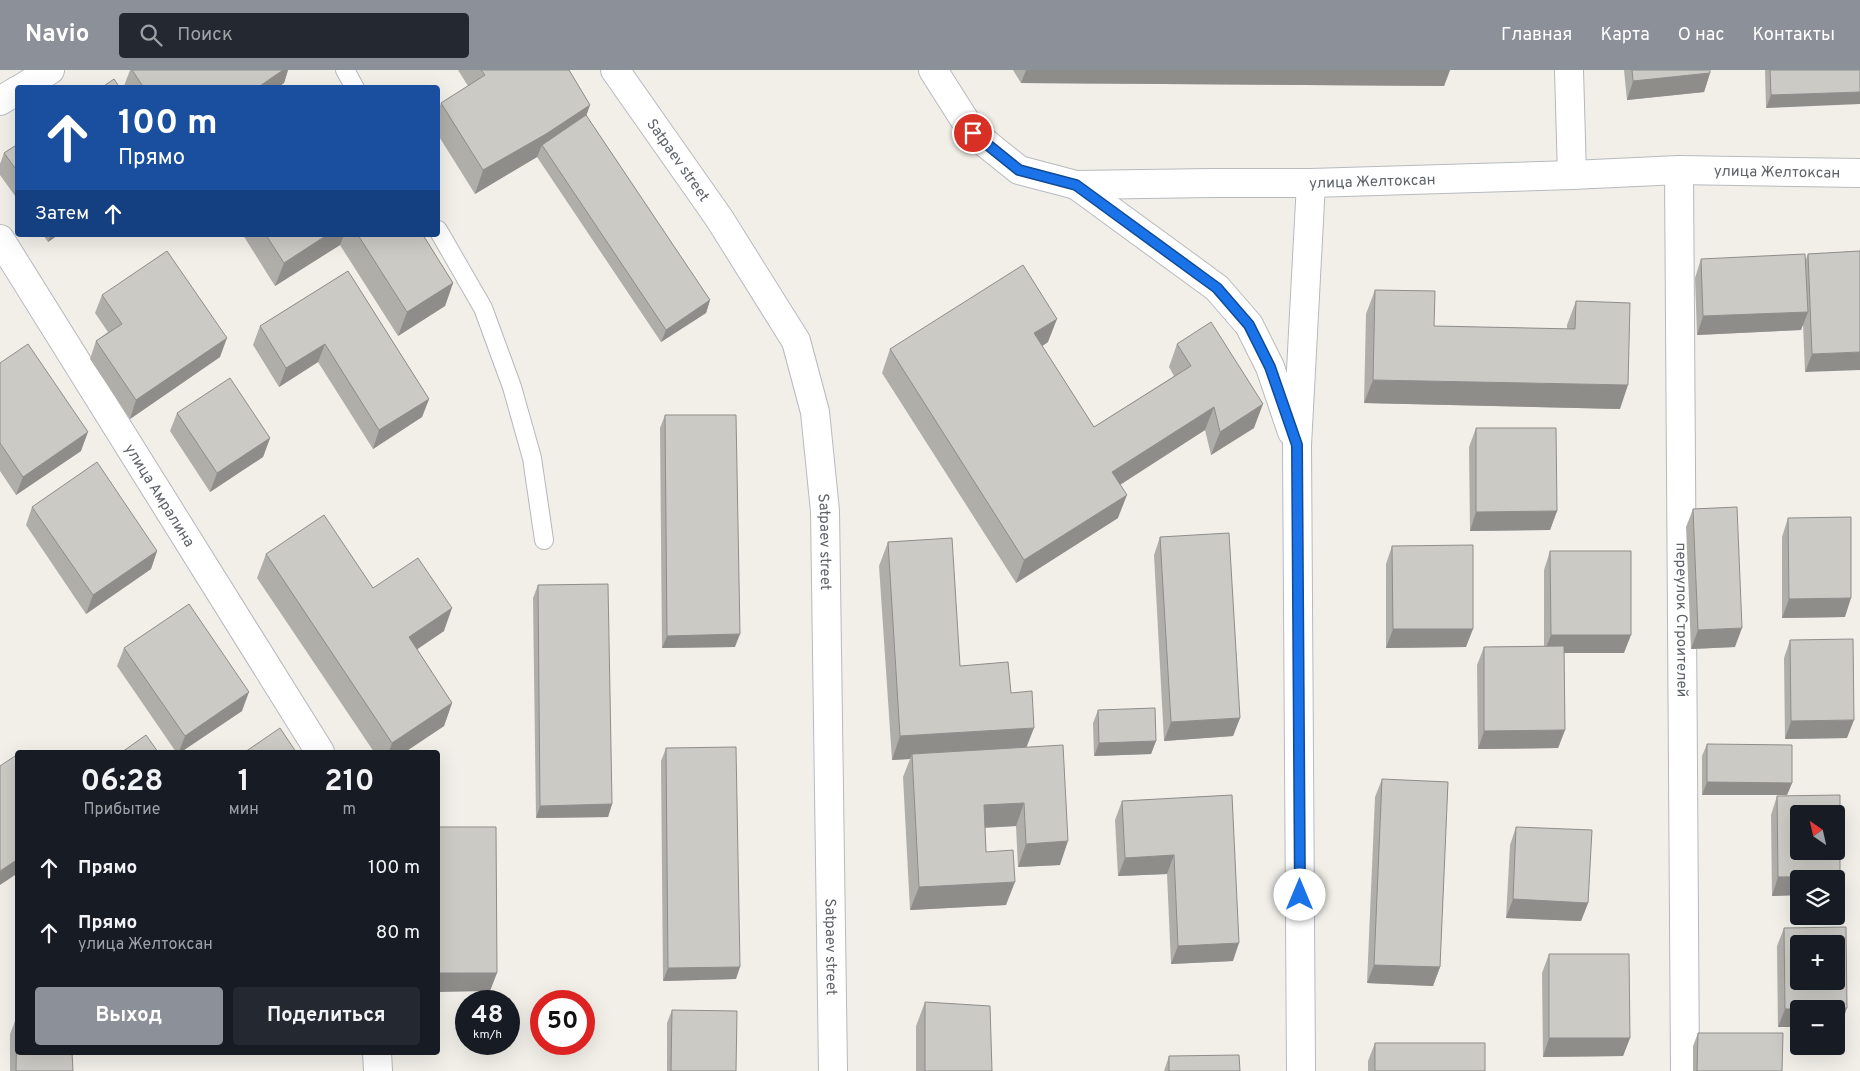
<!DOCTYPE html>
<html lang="ru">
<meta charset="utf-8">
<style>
:root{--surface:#171b24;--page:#242831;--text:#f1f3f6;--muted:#9ea1a6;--accent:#8c9099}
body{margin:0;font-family:Overpass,sans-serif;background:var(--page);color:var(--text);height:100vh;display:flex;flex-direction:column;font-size:19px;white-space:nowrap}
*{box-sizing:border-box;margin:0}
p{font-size:16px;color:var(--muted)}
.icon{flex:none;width:28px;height:28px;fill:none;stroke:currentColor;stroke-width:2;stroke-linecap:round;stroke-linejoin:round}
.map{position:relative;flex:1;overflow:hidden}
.side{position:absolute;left:15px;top:680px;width:425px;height:305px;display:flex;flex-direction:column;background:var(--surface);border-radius:5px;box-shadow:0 5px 20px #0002}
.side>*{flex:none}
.banner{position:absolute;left:15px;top:15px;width:425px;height:152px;border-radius:5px;box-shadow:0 5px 20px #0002;background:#1a4fa0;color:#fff;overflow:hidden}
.needle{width:32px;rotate:326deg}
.fabs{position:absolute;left:1790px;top:735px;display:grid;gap:10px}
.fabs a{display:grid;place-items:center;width:55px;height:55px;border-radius:5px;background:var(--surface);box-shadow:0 5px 20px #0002;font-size:25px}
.speed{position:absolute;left:455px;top:920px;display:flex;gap:10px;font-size:25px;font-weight:700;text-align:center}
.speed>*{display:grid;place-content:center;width:65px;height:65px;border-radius:50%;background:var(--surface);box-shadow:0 5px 20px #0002;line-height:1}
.speed small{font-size:12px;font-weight:400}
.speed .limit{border:8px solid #d22;background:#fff;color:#111}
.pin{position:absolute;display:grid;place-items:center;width:42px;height:42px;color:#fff;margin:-21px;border:2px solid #fff;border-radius:50%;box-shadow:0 1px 5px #0007}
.me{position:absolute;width:55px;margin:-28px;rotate:0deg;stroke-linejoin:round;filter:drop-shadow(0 0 4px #0008)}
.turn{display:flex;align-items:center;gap:18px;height:105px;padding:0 20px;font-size:22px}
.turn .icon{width:65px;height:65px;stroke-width:2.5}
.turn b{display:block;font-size:35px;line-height:42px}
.then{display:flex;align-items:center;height:48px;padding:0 20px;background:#0003;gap:10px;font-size:19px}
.eta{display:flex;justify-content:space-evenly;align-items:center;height:85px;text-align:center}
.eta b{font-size:30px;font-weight:700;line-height:35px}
.action{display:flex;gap:10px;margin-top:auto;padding:10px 20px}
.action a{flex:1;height:58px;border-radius:5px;background:var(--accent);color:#fff;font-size:20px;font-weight:700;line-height:58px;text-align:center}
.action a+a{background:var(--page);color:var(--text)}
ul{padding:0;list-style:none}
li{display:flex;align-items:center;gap:15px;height:65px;padding:0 20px}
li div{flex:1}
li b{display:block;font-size:19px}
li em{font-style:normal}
header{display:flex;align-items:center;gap:30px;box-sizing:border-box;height:70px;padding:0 25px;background:var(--accent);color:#fff}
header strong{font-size:24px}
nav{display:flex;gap:28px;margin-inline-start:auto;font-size:18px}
.search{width:350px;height:45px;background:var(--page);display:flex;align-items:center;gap:12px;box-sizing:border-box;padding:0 18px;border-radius:5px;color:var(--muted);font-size:19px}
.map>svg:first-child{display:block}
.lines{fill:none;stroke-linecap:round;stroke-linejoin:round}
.service-casing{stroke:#b5b8bc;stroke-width:20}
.minor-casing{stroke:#b5b8bc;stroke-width:30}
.secondary-casing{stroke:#b6babf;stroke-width:30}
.service{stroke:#fff;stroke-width:18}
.minor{stroke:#fff;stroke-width:28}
.secondary{stroke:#fff;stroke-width:28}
.wall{fill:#afaea9}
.shaded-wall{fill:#8f8d8a}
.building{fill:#cccac5;stroke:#8f8d8a;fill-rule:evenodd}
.route-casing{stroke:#114b97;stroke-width:12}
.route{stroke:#1a73e8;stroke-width:9}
.labels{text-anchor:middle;stroke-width:4;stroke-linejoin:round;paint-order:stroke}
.street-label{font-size:15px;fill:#5f6368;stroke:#fff}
</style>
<header>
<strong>Navio</strong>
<div class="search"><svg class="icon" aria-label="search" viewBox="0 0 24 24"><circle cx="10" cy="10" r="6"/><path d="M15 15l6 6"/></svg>Поиск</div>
<nav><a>Главная</a><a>Карта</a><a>О нас</a><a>Контакты</a></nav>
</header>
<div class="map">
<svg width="1860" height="1001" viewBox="0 0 1860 1001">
<rect width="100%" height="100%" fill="#f1efe8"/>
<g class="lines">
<defs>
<path id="service" d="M 345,0 L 355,18
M 438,160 L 483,238 L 512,317 L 532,388 L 544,470"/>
<g id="minor">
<path d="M 1569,0 L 1572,105"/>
<path id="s1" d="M 1679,100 L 1685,1001"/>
<path id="s2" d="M 0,169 L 320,682"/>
<path d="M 377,982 L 378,1001"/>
</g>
<g id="secondary">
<path id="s3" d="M 615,0 L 719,148 L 796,271 L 815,342 L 825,441 L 833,1001"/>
<path id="s4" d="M 933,0 L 973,63 L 1019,100 L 1076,115 L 1211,113 L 1311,113 L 1572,105 L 1679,100 L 1860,103"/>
<path d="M 22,18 L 50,0"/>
<path d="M 0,31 L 18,20"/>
<path d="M 1076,115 L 1217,218 L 1249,255 L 1270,297 L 1292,362"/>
<path d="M 1301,1001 L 1297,375 L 1311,113"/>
</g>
</defs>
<use href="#service" class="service-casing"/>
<use href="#minor" class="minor-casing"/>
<use href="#secondary" class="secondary-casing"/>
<use href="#service" class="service"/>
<use href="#minor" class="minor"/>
<use href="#secondary" class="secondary"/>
</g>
<path class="wall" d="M 130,0 L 288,0 L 284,13 L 277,18 L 124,18 L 124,16 Z
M 458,0 L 569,0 L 590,35 L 586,45 L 710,230 L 706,243 L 661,272 L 537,87 L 475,124 L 438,65 L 438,41 L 441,33 L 468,16 Z
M 1013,0 L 1450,0 L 1444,16 L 1021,13 Z
M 1624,0 L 1710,0 L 1710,3 L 1704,22 L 1627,30 Z
M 1765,0 L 1860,0 L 1766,38 Z
M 18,74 L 18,130 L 0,105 L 0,94 L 4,83 Z
M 43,165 L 58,165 L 48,172 Z
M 243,165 L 423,165 L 453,213 L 445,236 L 398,266 L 340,175 L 275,216 Z
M 1860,181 L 1805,302 L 1803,254 L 1801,260 L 1697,265 L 1695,208 L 1701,189 L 1806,189 L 1808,184 Z
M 348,201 L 429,329 L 422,347 L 373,379 L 318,292 L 279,317 L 253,275 L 260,256 Z
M 1375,220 L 1434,256 L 1567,259 L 1567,255 L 1576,231 L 1620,339 L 1364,333 L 1366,244 Z
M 102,225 L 220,287 L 130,349 L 90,289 L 96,271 L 108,262 L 95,243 Z
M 1048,272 L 1042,276 L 1094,357 L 1174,306 L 1169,297 L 1177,274 L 1254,358 L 1211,385 L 1205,360 L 1120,415 L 1118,448 L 1016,513 L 882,303 L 890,279 Z
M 0,293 L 81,381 L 16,425 L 0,401 Z
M 177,343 L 270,368 L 263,387 L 210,422 L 170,361 Z
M 665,345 L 735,577 L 662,578 L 660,358 Z
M 1476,358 L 1557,441 L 1550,460 L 1470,461 L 1469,377 Z
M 32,437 L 157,481 L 151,499 L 86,544 L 26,455 Z
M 1693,439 L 1735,577 L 1691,579 L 1686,457 Z
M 1788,448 L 1845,547 L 1782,548 L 1782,467 Z
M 1160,467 L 1240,648 L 1233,666 L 1164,671 L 1154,485 Z
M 888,472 L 960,596 L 1011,623 L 1060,795 L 1018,797 L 1016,756 L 985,758 L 986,782 L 1006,835 L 910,840 L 903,707 L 910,689 L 892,690 L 879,496 Z
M 1392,476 L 1466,577 L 1386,578 L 1386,494 Z
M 1550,481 L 1624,583 L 1564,583 L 1565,660 L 1558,678 L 1478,679 L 1477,595 L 1484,577 L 1544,576 L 1544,500 Z
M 266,484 L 373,518 L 444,561 L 417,579 L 452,633 L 444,656 L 405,682 L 374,682 L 257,508 Z
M 538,515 L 612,734 L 608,747 L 536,748 L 533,528 Z
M 1790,570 L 1847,668 L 1785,669 L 1784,588 Z
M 124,578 L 242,641 L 181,682 L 176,682 L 117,596 Z
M 1098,640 L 1156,671 L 1151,684 L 1094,686 L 1093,653 Z
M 1707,674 L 1792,713 L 1787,725 L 1702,725 L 1702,686 Z
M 666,678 L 736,909 L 663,911 L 661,691 Z
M 1382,709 L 1440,897 L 1433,916 L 1367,913 L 1375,727 Z
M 1232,725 L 1233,891 L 1171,894 L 1167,804 L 1118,806 L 1115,750 L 1122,731 Z
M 1777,726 L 1799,809 L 1799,825 L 1772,826 L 1771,745 Z
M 1516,757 L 1588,833 L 1581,851 L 1506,848 L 1510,775 Z
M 1784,858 L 1841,956 L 1778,957 L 1777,876 Z
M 1549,884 L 1630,968 L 1623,986 L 1543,987 L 1542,903 Z
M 925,932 L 992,1001 L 916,1001 L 916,956 Z
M 672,940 L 736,1001 L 667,1001 L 667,953 Z
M 17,946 L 73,1001 L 10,1001 L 10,964 Z
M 1698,963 L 1782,1001 L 1693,1001 L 1693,976 Z
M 1375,973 L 1485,1001 L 1368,1001 L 1368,991 Z
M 1169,986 L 1240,1001 L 1164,1001 Z"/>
<path class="shaded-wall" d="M 283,0 L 288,0 L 284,13 L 277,18 L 257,18 Z
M 1026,0 L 1450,0 L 1444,16 L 1021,13 Z
M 1710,3 L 1704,22 L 1627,30 L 1633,11 Z
M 1860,22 L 1860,34 L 1766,38 L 1771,25 Z
M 590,35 L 582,58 L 542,75 L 537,87 L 475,124 L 483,100 Z
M 51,165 L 58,165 L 48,172 Z
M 327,165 L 344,165 L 340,175 L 275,216 L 284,193 Z
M 453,213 L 445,236 L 398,266 L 407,242 Z
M 710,230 L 706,243 L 661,272 L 666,260 Z
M 1808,242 L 1801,260 L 1697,265 L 1703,246 Z
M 1057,249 L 1048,272 L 1026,287 L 1034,263 Z
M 227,268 L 220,287 L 130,349 L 136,330 Z
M 325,274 L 318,292 L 279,317 L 286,298 Z
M 1860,282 L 1860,300 L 1805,302 L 1812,284 Z
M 1373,310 L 1628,315 L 1620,339 L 1364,333 Z
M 429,329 L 422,347 L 373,379 L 379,360 Z
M 1263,334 L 1254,358 L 1211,385 L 1220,362 Z
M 1214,337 L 1205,360 L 1104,425 L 1112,402 Z
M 88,362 L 81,381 L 16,425 L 23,407 Z
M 270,368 L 263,387 L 210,422 L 217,403 Z
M 1127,425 L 1118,448 L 1016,513 L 1024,490 Z
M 1557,441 L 1550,460 L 1470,461 L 1476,442 Z
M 157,481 L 151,499 L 86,544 L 93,525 Z
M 1851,528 L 1845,547 L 1782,548 L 1789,529 Z
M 452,538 L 444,561 L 400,591 L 409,567 Z
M 1742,558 L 1735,577 L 1691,579 L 1698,560 Z
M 1393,559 L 1473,559 L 1466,577 L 1386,578 Z
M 740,564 L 735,577 L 662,578 L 667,566 Z
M 1551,565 L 1631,565 L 1624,583 L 1544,583 Z
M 249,622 L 242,641 L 181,682 L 179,682 L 185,666 Z
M 452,633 L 444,656 L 405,682 L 389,682 L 392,673 Z
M 1240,648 L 1233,666 L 1164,671 L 1171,652 Z
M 1854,650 L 1847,668 L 1785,669 L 1791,651 Z
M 1034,658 L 1025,681 L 912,684 L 910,689 L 892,690 L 900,666 Z
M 1565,660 L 1558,678 L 1478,679 L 1484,661 Z
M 1156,671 L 1151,684 L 1094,686 L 1099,673 Z
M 1707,712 L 1792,713 L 1787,725 L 1702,725 Z
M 1024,733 L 1016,756 L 975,758 L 984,735 Z
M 612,734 L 608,747 L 536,748 L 540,736 Z
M 1068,771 L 1060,795 L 1018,797 L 1026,774 Z
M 1174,785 L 1167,804 L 1118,806 L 1125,788 Z
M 18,789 L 18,803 L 0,815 L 0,801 Z
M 1840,806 L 1836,818 L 1836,809 L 1799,809 L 1799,825 L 1772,826 L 1778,807 Z
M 1015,812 L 1006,835 L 910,840 L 919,817 Z
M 1513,829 L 1588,833 L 1581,851 L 1506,848 Z
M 1239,873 L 1233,891 L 1171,894 L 1178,876 Z
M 1374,895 L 1440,897 L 1433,916 L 1367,913 Z
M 740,897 L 736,909 L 663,911 L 668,898 Z
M 438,903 L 497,903 L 490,921 L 438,922 Z
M 1847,938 L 1841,956 L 1836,956 L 1836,939 L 1799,939 L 1799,957 L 1778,957 L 1785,939 Z
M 1549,968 L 1630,968 L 1623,986 L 1543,987 Z"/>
<path class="building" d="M 132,0 L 283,0 L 257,18 L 144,18 Z
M 481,0 L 569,0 L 590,35 L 546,64 L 483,100 L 441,33 L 485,5 Z
M 1632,0 L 1710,0 L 1710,3 L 1633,11 Z
M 1770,0 L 1860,0 L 1860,22 L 1771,25 Z
M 114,9 L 120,18 L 101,18 Z
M 586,45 L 710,230 L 666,260 L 542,75 Z
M 18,74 L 18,102 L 4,83 Z
M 266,165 L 327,165 L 284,193 Z
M 358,165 L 423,165 L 453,213 L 407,242 Z
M 167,181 L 227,268 L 136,330 L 96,271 L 122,254 L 102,225 Z
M 1860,181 L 1860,282 L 1812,284 L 1808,184 Z
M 1805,184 L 1808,242 L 1703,246 L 1701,189 Z
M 1023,195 L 1057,249 L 1034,263 L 1094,357 L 1191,296 L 1177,274 L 1211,252 L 1263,334 L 1220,362 L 1214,337 L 1112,402 L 1127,425 L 1024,490 L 890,279 Z
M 348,201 L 429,329 L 379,360 L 325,274 L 286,298 L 260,256 Z
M 1375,220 L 1435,221 L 1434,256 L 1575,259 L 1576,231 L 1630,233 L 1628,315 L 1373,310 Z
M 28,274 L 88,362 L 23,407 L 0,373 L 0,293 Z
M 230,308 L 270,368 L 217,403 L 177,343 Z
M 665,345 L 736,345 L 740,564 L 667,566 Z
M 1476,358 L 1556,358 L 1557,441 L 1476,442 Z
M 97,392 L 157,481 L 93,525 L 32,437 Z
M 1737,437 L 1742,558 L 1698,560 L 1693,439 Z
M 324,445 L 373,518 L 418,488 L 452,538 L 409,567 L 452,633 L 392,673 L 266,484 Z
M 1851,447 L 1851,528 L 1789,529 L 1788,448 Z
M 1229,463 L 1240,648 L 1171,652 L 1160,467 Z
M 952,468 L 960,596 L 1008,592 L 1011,623 L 1032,621 L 1034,658 L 900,666 L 888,472 Z
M 1473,475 L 1473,559 L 1393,559 L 1392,476 Z
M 1550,481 L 1631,481 L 1631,565 L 1551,565 Z
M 608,514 L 612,734 L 540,736 L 538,515 Z
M 189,534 L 249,622 L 185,666 L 124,578 Z
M 1853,569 L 1854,650 L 1791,651 L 1790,570 Z
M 1564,576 L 1565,660 L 1484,661 L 1484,577 Z
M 1155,638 L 1156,671 L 1099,673 L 1098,640 Z
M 280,658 L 296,682 L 245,682 Z
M 146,665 L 158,682 L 122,682 Z
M 1707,674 L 1792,675 L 1792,713 L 1707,712 Z
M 1063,675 L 1068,771 L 1026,774 L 1024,733 L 984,735 L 986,782 L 1013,780 L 1015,812 L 919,817 L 912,684 Z
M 736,677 L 740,897 L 668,898 L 666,678 Z
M 18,684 L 18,789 L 0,801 L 0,696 Z
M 1382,709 L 1448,712 L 1440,897 L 1374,895 Z
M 1232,725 L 1239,873 L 1178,876 L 1174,785 L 1125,788 L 1122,731 Z
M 1840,725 L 1840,806 L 1778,807 L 1777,726 ZM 1799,744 L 1836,744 L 1836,781 L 1799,781 Z
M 438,757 L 496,757 L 497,903 L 438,903 Z
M 1516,757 L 1592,760 L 1588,833 L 1513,829 Z
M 1846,857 L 1847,938 L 1785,939 L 1784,858 ZM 1799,874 L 1836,874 L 1836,911 L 1799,911 Z
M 1549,884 L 1629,884 L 1630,968 L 1549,968 Z
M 925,932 L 990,936 L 992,1001 L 925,1001 Z
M 672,940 L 737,941 L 736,1001 L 671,1001 Z
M 17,946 L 18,946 L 18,982 L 72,982 L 73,1001 L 16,1001 Z
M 1698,963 L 1783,963 L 1782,1001 L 1697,1001 Z
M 1375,973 L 1485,973 L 1485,1001 L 1375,1001 Z
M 1239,985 L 1240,1001 L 1169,1001 L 1169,986 Z"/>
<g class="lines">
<defs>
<path id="route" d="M 973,63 L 1019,100 L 1076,115 L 1217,218 L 1249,255 L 1270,297 L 1297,375 L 1300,825"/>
</defs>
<use href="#route" class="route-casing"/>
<use href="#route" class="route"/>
</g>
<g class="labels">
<g class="street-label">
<text dy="5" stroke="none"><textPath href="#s3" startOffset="110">Satpaev street</textPath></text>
<text dy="5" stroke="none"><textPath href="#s4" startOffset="894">улица Желтоксан</textPath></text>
<text dy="5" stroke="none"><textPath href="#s4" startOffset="489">улица Желтоксан</textPath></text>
<text dy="5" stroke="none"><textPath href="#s2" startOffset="302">улица Амралина</textPath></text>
<text dy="5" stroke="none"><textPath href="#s3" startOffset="530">Satpaev street</textPath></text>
<text dy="5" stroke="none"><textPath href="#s1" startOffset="450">переулок Строителей</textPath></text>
<text dy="5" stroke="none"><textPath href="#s3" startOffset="935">Satpaev street</textPath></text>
</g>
</g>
</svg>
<div class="fabs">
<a><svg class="needle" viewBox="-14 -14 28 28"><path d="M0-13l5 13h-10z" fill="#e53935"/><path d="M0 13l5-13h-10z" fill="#9ea1a6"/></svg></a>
<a><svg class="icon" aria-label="layers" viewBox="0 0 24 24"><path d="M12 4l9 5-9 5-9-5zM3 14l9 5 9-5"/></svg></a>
<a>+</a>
<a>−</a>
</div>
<div class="speed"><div>48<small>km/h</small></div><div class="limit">50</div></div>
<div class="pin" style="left:973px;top:63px;background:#d93025"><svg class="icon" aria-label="arrive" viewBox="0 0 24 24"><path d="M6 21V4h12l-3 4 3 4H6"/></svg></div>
<svg class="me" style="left:1300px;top:825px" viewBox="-20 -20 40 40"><circle r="19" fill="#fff"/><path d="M0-13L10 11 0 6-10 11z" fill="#1a73e8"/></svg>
<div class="banner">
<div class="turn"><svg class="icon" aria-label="ahead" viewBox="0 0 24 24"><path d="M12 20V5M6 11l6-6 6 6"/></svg><div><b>100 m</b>Прямо</div></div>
<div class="then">Затем<svg class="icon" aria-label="ahead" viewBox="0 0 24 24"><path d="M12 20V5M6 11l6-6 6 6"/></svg></div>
</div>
<section class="side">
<div class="eta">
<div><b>06:28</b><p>Прибытие</p></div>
<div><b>1</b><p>мин</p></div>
<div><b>210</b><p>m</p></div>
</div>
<ul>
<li><svg class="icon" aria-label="ahead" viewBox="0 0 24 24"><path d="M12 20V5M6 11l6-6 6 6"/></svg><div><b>Прямо</b></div><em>100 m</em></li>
<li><svg class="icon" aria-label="ahead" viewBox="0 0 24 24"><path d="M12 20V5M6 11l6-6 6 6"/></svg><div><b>Прямо</b><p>улица Желтоксан</p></div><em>80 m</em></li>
</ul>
<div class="action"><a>Выход</a><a>Поделиться</a></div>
</section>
</div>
